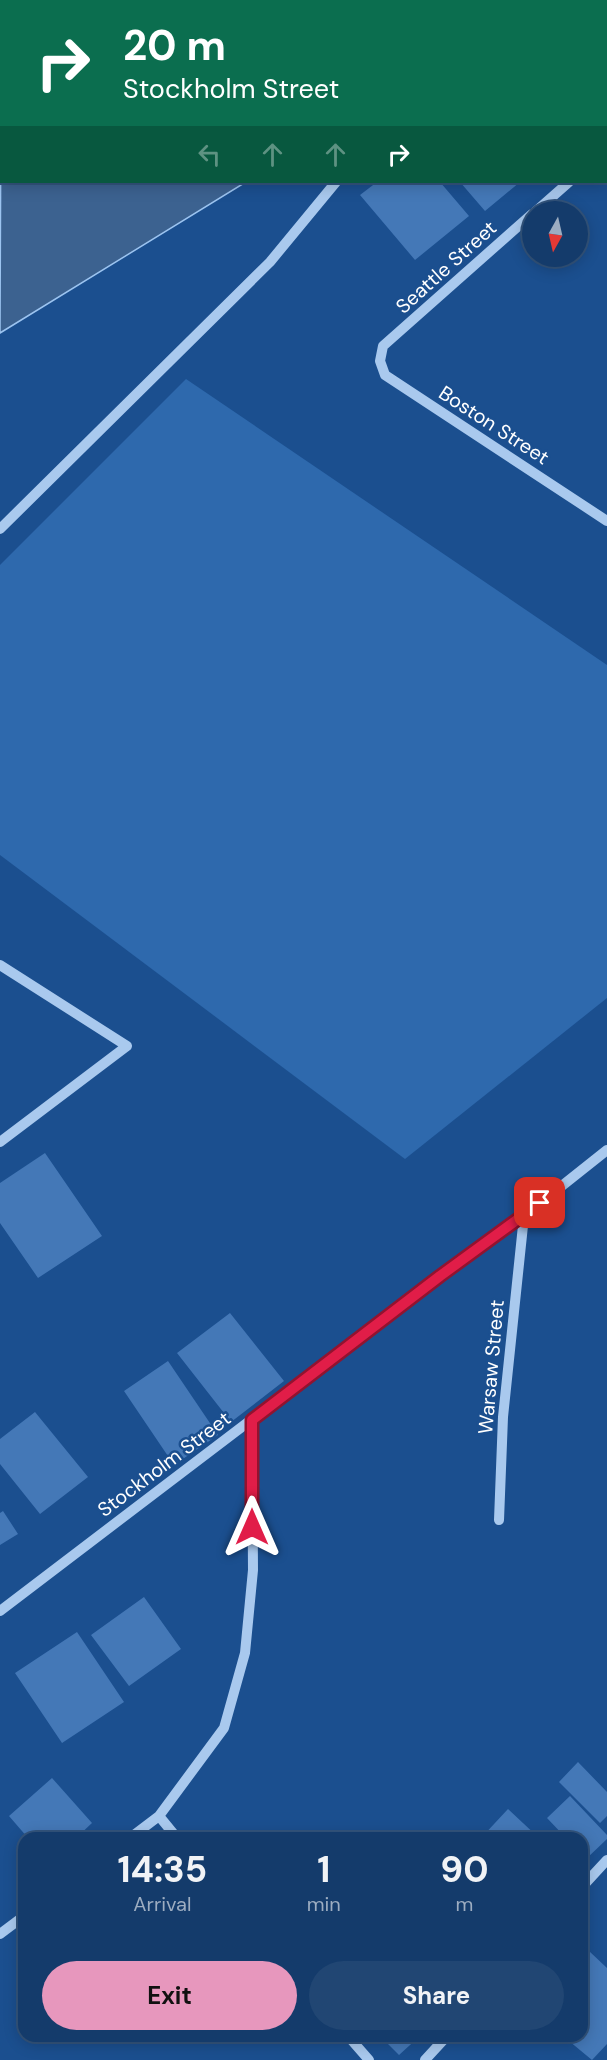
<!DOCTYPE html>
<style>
:root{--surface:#143b6b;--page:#214673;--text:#f1f3f6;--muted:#9dadc1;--line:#33557e;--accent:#e797bd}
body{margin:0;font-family:"DM Sans",sans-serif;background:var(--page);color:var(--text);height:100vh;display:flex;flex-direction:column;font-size:22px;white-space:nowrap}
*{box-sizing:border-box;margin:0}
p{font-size:20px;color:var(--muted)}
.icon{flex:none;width:33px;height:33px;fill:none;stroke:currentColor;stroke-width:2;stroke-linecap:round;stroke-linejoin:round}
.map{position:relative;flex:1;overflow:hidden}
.drawer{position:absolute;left:18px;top:1832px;width:570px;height:210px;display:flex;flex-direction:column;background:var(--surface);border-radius:18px;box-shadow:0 3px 15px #0003,0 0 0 2px var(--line)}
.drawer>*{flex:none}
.top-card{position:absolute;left:0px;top:0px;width:608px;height:183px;box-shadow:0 3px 15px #0003,0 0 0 2px var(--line);background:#0b6e4f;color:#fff;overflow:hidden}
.needle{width:39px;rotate:188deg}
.buttons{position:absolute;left:522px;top:201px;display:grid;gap:12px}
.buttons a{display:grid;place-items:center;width:66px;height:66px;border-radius:50%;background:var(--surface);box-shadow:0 3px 15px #0003,0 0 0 2px var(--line);font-size:30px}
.pin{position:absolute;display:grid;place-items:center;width:51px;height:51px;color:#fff;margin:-26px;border-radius:12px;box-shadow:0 3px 9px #0006}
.me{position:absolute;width:66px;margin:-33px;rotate:0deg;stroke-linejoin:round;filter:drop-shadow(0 0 4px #0008)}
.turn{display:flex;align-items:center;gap:21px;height:126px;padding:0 24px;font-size:27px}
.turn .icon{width:78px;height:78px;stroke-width:2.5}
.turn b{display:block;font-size:42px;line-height:51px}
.lanes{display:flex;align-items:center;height:57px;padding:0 24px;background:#0003;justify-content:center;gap:30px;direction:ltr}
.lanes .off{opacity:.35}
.eta{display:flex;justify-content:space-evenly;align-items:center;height:102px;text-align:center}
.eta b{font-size:36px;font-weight:700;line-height:42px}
.primary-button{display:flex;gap:12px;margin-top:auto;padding:12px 24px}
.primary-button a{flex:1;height:69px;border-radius:36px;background:var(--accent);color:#111;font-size:24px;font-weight:700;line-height:69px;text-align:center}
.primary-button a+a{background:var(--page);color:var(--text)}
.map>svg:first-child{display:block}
.green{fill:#2e69ad}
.water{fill:#3c6290;stroke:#9cc4f0;stroke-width:1.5}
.building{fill:#4478b7}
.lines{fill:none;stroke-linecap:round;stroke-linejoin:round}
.minor{stroke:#a9c9ee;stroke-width:10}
.route-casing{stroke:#92132f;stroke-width:15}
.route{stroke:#e11d48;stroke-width:10}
.labels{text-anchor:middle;stroke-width:5;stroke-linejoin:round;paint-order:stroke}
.street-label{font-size:20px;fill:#fff;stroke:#1b4f8f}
</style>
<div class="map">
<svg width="607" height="2060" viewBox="0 0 607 2060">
<rect width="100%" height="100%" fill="#1b4f8f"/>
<path class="green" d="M 186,379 L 607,665 L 607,998 L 405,1159 L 0,855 L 0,565 Z"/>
<path class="water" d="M 129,0 L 483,0 L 127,1 Z
M 1,95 L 2,182 L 246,182 L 0,333 Z"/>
<path class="building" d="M 377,182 L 440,182 L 469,216 L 415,260 L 360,195 Z
M 460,182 L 520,182 L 485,211 Z
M 45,1153 L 102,1236 L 38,1278 L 0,1223 L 0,1183 Z
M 230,1313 L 284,1381 L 231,1422 L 177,1353 Z
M 168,1361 L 218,1435 L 174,1465 L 124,1391 Z
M 35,1412 L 88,1477 L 40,1514 L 0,1464 L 0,1439 Z
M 3,1511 L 18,1534 L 0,1545 L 0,1513 Z
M 144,1597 L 181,1649 L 129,1686 L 91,1635 Z
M 77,1632 L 124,1702 L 62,1743 L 15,1673 Z
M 578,1762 L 607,1792 L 607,1816 L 600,1823 L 559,1782 Z
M 52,1778 L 92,1823 L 76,1838 L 28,1838 L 9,1816 Z
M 570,1796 L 607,1835 L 607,1839 L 586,1859 L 582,1854 L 582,1838 L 566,1838 L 547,1818 Z
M 508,1809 L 539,1838 L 481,1838 Z
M 589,1951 L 607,1968 L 607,2044 L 592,2060 L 563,2036 L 582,2036 L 582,1958 Z
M 380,2036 L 420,2036 L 399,2055 Z"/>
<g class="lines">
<path class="minor" d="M 533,2 L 536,0
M 606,149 L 607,148
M 535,212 L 569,182
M 532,214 L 383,346 L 380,361 L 385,375 L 607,521
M 0,529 L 270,262 L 336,182
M 0,965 L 127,1046 L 0,1142
M 499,1520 L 503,1417 L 524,1216
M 0,1611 L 440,1276 L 524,1216 L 607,1150
M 159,1816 L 177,1838
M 130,1838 L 159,1816 L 224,1728 L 245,1653 L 253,1570 L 252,1420
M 582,1887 L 607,1860
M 0,1934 L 24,1916
M 348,2036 L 369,2060
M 425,2060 L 447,2036"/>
</g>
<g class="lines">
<defs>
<path id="route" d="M 252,1527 L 252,1420 L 440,1276 L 540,1203"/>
</defs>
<use href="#route" class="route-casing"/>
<use href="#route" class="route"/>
</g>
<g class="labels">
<g class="street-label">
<text transform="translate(446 267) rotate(-42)" y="7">Seattle Street</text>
<text transform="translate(494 425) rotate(33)" y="7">Boston Street</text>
<text transform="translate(491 1367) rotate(-85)" y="7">Warsaw Street</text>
<text transform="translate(164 1464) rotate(-37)" y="7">Stockholm Street</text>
</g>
</g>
</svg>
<div class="buttons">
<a><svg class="needle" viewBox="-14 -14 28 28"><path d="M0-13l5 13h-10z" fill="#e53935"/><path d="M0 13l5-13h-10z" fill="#9dadc1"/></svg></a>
</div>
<div class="pin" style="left:540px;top:1203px;background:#d93025"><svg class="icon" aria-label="arrive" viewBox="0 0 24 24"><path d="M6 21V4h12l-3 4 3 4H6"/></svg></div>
<svg class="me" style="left:252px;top:1527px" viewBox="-20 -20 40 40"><path d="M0-17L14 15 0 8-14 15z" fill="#e11d48" stroke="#fff" stroke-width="4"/></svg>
<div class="top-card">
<div class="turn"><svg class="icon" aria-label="right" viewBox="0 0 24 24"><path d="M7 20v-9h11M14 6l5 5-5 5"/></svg><div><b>20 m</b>Stockholm Street</div></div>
<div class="lanes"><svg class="icon off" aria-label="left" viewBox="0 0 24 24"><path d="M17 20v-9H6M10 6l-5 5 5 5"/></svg><svg class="icon off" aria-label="ahead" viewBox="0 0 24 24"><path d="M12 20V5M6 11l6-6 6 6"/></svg><svg class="icon off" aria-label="ahead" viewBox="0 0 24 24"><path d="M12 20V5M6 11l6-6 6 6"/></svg><svg class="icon" aria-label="right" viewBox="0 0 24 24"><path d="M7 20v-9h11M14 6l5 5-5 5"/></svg></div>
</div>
<section class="drawer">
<div class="eta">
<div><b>14:35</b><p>Arrival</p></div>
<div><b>1</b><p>min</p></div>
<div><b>90</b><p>m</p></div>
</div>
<div class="primary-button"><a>Exit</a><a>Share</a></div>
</section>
</div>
